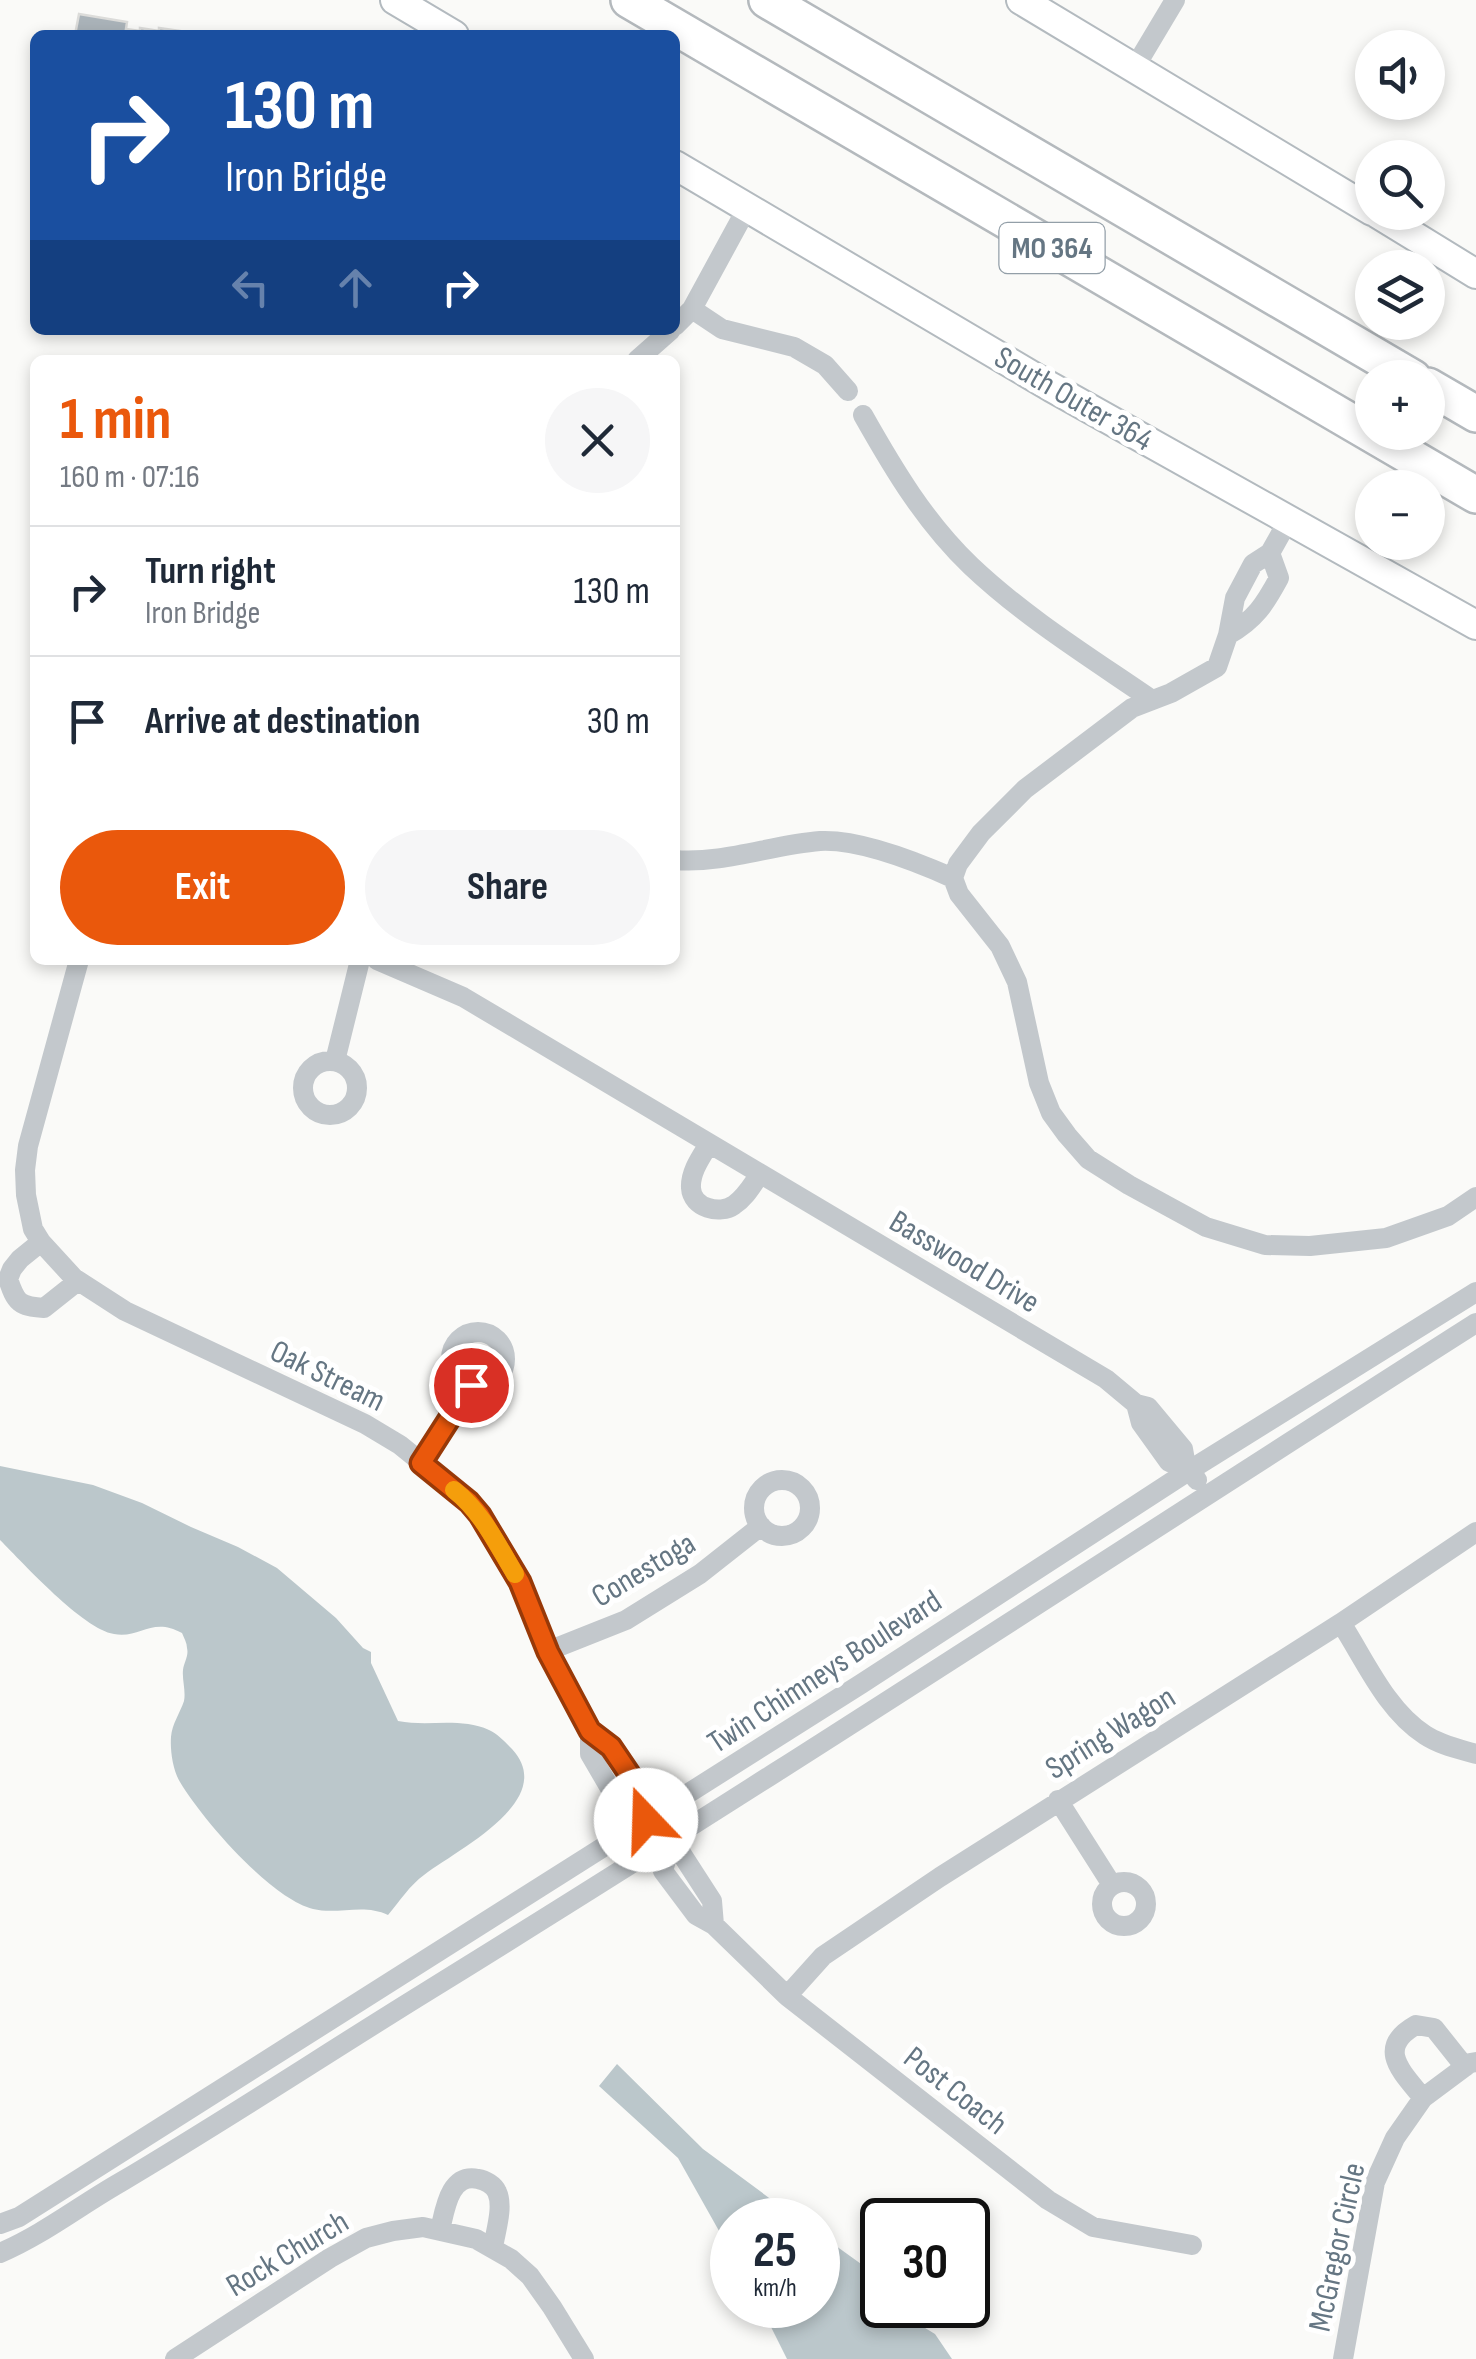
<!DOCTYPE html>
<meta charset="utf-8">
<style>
:root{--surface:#fff;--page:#f6f6f7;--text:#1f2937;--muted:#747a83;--line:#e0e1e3;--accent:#ea580c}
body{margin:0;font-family:"Sofia Sans Condensed",sans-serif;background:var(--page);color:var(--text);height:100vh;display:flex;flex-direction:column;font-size:38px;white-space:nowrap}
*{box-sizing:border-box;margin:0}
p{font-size:32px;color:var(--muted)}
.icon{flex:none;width:55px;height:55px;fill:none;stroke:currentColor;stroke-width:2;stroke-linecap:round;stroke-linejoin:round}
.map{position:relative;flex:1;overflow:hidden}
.panel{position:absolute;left:30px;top:355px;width:650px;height:610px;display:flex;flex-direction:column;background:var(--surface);border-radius:15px;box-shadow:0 5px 15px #0003}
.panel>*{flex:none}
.banner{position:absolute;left:30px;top:30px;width:650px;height:305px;border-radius:15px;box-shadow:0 5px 15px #0003;background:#1a4fa0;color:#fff;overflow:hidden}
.controls{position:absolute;left:1355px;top:30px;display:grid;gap:20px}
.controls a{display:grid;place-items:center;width:90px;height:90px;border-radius:50%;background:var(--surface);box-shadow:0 5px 15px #0003;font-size:50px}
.speed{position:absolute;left:710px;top:2198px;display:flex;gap:20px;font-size:50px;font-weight:700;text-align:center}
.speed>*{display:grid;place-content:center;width:130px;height:130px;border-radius:50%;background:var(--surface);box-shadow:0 5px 15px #0003;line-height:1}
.speed small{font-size:25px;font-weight:400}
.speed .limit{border:5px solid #111;border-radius:15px;background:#fff;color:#111}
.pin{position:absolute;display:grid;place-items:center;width:85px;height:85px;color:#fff;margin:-42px;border:5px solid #fff;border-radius:50%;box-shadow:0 2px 10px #0007}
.me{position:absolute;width:110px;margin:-55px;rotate:339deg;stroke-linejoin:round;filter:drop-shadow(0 0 8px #0008)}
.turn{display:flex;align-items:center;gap:35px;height:210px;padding:0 30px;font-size:45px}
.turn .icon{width:130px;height:130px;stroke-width:2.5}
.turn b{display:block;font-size:70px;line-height:85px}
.lanes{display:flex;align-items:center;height:95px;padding:0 30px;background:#0003;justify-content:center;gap:50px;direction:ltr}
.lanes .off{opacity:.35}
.round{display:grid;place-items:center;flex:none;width:105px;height:105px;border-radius:52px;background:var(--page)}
.head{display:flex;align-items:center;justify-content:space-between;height:170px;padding:0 30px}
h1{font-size:60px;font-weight:700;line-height:75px;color:var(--accent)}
.action{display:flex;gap:20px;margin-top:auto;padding:20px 30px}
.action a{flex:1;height:115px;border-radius:60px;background:var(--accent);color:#fff;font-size:40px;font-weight:700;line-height:115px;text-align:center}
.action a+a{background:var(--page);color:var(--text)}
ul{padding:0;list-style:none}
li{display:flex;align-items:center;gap:30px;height:130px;padding:0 30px;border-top:2px solid var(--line)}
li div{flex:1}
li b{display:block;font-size:38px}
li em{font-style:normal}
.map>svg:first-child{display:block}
.water{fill:#bbc7cb}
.building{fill:#aab3b9;stroke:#dcdcda;stroke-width:2.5}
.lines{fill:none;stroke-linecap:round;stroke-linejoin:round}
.secondary-casing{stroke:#b3babf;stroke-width:32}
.highway-casing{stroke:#b4b9bd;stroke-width:40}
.street{stroke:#c3c8cc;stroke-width:20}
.secondary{stroke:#fff;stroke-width:28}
.highway{stroke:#fff;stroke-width:35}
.route-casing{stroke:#983908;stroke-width:25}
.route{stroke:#ea580c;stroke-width:18}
.slow{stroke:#f59e0b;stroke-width:18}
.labels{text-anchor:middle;stroke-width:10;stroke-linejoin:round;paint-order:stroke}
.shield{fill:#fff;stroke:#939fa8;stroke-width:2.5}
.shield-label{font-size:30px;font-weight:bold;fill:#657683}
.street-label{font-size:32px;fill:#657683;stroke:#fff}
</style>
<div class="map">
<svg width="1476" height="2359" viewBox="0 0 1476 2359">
<rect width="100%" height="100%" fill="#fafaf8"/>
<path class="water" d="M 0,1466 L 93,1485 L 142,1503 L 191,1527 L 238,1547 L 277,1568 L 336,1618 L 363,1648 L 371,1652 L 371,1663 L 398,1721 C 428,1727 460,1717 489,1730 C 498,1734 505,1742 512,1749 C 559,1800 458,1849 424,1875 C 410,1885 399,1902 388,1915 C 364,1903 338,1915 313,1909 C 270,1898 202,1819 180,1782 C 173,1771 170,1751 171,1737 C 172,1724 180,1713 184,1701 C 186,1691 182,1680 183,1670 C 184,1662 189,1656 187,1648 C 187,1643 184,1638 182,1633 C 152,1616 140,1639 114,1634 C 83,1629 24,1564 0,1540 Z
M 617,2064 L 703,2149 L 799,2220 L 732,2220 L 732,2254 L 678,2158 L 599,2086 Z
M 818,2233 L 882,2279 L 882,2305 L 908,2305 L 907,2317 L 935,2334 L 952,2359 L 787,2359 L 760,2305 L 818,2305 Z"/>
<path class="building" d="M 79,14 L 127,22 L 126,29 L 140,31 L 140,28 L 159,31 L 159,28 L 187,32 L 186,35 L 75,35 Z"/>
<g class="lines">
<defs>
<path id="secondary" d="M 395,0 L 454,35
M 1021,0 L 1372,211
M 675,165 L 1051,387 L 1476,625
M 1375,212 L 1476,274"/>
<path id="highway" d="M 629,0 L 1476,495
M 767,0 L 1413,378
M 1428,386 L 1476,414"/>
</defs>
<use href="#secondary" class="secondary-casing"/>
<use href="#highway" class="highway-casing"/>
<path class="street" d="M 1135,67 L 1175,0
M 692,309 L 722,329 L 794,347 L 825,365 L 848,391
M 675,326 L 692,309 L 747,208
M 637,360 L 671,330
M 863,415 C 894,470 925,522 971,566 C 1026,618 1091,658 1152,700
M 1289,519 L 1270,553 L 1253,564 L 1235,598 L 1228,635 L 1217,667 L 1171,693 L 1132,708 L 1025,789 L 981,833 L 958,864 L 953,878 L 959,894 L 1000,946 L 1017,982 L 1039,1083 L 1051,1113 L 1067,1135 L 1088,1159 L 1129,1185 L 1206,1227 L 1265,1245 L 1310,1246 L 1386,1238 L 1448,1216 L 1476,1197
M 1228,635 C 1255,620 1265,604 1279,578 L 1270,553
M 675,860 C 723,864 771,845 820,841 C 859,839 917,862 953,878
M 79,960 L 28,1146 L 25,1170 L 26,1195 L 33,1229 L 41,1242 L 74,1278 L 125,1311 L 365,1424 L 400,1445 L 469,1501 L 480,1515 L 520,1582 L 548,1651 L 590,1731 L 611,1747 L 636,1784 L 640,1809 L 668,1853 L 663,1871 L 696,1915 L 714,1925 L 787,1996 L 1048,2200 L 1093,2227 L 1192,2245
M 377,960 L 463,997 L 1106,1379 L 1136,1404 L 1148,1407 L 1183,1449 L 1186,1466 L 1197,1480
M303 1088a27 27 0 1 1 54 0a27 27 0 1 1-54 0Z
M 335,1061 L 360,960
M 709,1144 C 701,1157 690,1172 691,1188 C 692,1208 720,1215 734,1205 C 746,1197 752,1185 760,1174
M 41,1242 L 20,1259 L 12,1269 L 8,1279 C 16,1303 19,1306 44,1308 L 78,1281
M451 1359a27 27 0 1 1 54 0a27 27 0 1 1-54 0Z
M 1136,1404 L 1141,1423 L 1169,1462 L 1186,1466
M 421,1463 L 471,1385
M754 1508a28 28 0 1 1 56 0a28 28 0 1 1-56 0Z
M 1341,1623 C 1365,1660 1386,1710 1425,1735 C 1440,1745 1459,1749 1476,1754
M 548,1651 L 626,1620 L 700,1574 L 761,1526
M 590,1731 L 590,1754 L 618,1802 L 640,1809
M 1058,1800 L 1112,1885
M 668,1853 L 681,1853 L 712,1901 L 714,1925
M1102 1904a22 22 0 1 1 44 0a22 22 0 1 1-44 0Z
M 787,1996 L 823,1956 L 940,1877 L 1341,1623 L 1476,1532
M 1423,2098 C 1402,2072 1375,2048 1416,2025 L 1434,2028 L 1465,2067
M 0,2224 L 19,2217 L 861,1684 L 1190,1470 L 1476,1292
M 440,2230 C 445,2210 449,2173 478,2179 C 485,2180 494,2185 497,2192 C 504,2207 495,2233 493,2248
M 0,2253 C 44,2234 79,2206 121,2182 C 224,2121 324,2055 426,1992 C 779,1774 1126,1546 1476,1323
M 175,2359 L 330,2258 L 366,2238 L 393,2231 L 423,2227 L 476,2239 L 511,2259 L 530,2276 L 552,2307 L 584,2359
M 1343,2359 L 1375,2182 L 1395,2138 L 1423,2098 L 1470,2063 L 1476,2062"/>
<use href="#secondary" class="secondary"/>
<use href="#highway" class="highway"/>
</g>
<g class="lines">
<defs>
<path id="route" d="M 471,1385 L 421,1463 L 469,1502 L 480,1515 L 520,1582 L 548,1652 L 590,1731 L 611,1747 L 636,1784 L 640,1808 L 646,1820"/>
</defs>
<use href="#route" class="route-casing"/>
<use href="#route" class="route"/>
<path class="slow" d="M 454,1490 C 482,1512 497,1544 515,1574"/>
</g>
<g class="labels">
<rect class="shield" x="999.5" y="223" width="105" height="50" rx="8"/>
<g class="shield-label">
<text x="1052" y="258">MO 364</text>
</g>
<g class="street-label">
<text transform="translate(1074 398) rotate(30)" y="11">South Outer 364</text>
<text transform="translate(965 1261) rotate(31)" y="11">Basswood Drive</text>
<text transform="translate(328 1375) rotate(26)" y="11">Oak Stream</text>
<text transform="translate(643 1569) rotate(-31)" y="11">Conestoga</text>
<text transform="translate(824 1671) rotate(-33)" y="11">Twin Chimneys Boulevard</text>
<text transform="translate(1110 1732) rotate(-32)" y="11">Spring Wagon</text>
<text transform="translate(956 2090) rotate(38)" y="11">Post Coach</text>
<text transform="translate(1336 2247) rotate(-78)" y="11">McGregor Circle</text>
<text transform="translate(287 2253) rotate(-31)" y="11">Rock Church</text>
</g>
</g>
</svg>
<div class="controls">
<a><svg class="icon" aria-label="sound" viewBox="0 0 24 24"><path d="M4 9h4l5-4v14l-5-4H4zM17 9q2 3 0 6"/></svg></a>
<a><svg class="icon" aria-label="search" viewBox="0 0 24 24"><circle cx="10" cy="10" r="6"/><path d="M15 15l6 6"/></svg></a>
<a><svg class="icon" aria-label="layers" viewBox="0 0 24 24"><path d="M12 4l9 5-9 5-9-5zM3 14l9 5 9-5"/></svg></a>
<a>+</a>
<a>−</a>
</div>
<div class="speed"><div>25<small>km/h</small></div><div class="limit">30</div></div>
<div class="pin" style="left:471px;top:1385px;background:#d93025"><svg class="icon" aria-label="arrive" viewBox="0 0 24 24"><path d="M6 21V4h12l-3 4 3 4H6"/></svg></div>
<svg class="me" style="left:646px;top:1820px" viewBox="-20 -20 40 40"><circle r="19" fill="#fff"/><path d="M0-13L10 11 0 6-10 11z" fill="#ea580c"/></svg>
<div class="banner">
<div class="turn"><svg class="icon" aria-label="right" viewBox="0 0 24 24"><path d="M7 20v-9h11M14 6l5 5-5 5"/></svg><div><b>130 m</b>Iron Bridge</div></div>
<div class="lanes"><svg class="icon off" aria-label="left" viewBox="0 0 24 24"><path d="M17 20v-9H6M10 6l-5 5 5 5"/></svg><svg class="icon off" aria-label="ahead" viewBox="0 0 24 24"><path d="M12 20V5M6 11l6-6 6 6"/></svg><svg class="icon" aria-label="right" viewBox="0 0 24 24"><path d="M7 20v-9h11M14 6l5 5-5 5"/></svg></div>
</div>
<section class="panel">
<div class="head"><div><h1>1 min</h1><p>160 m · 07:16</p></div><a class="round"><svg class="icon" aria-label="close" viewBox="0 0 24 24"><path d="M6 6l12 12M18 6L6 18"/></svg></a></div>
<ul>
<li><svg class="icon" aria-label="right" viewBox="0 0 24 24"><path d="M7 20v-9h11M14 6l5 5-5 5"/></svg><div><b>Turn right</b><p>Iron Bridge</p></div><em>130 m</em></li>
<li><svg class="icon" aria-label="arrive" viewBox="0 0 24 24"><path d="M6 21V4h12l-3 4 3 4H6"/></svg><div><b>Arrive at destination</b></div><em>30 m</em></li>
</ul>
<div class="action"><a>Exit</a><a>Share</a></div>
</section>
</div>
